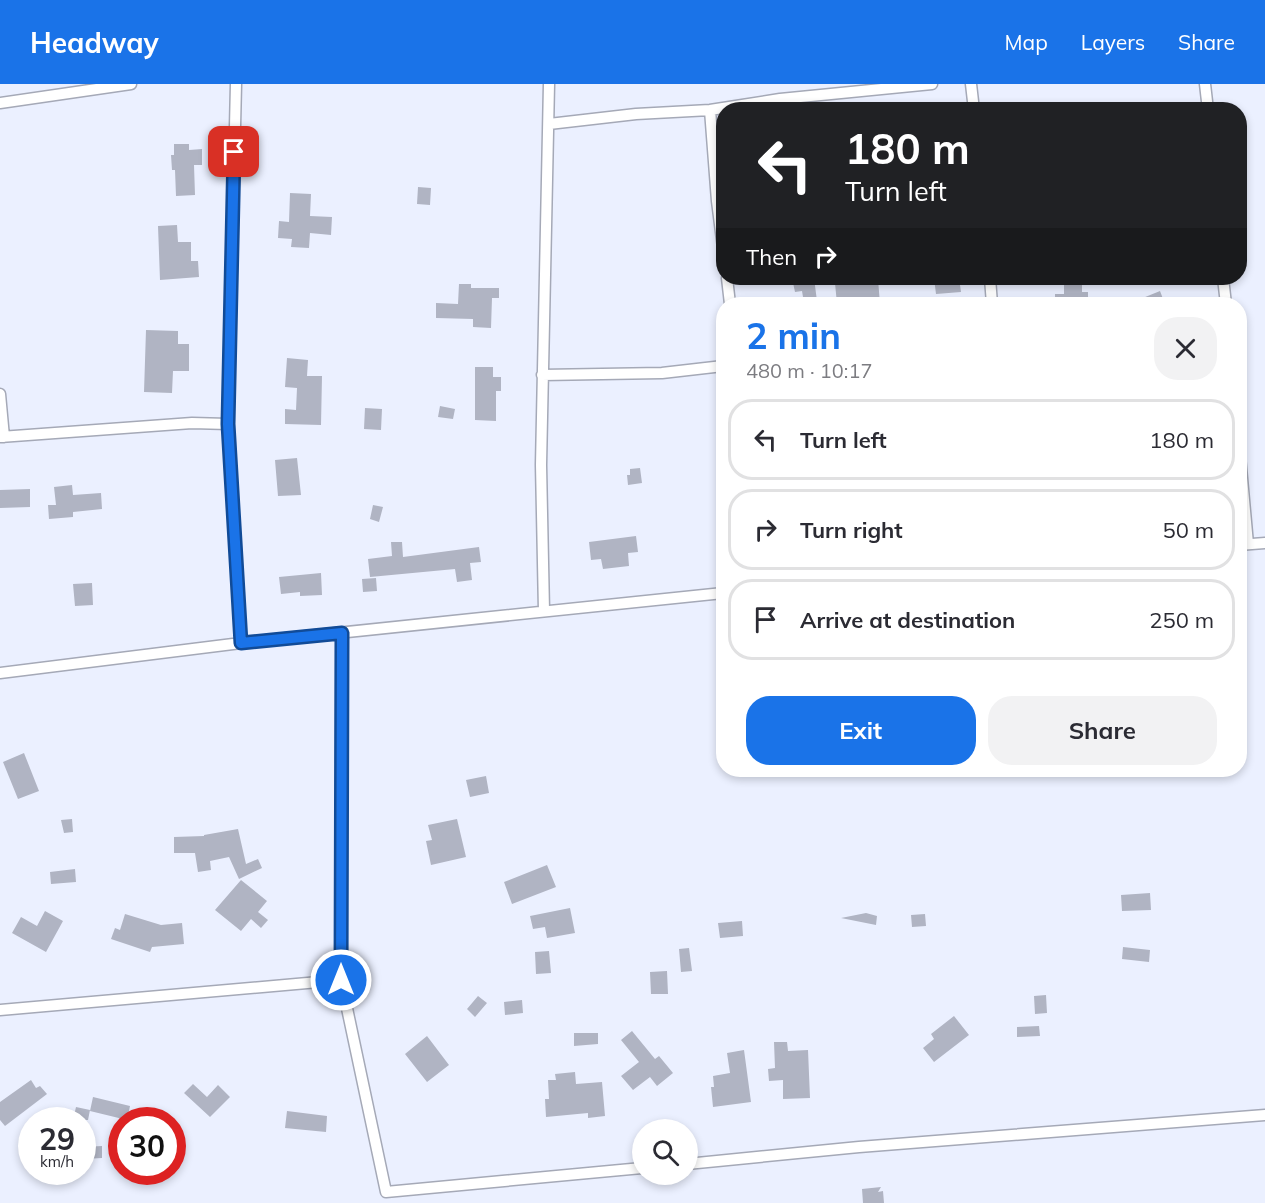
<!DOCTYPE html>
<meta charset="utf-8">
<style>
:root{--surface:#fff;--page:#f2f2f3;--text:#2b2b33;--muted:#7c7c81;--line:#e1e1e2;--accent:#1a73e8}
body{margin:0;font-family:Mulish,sans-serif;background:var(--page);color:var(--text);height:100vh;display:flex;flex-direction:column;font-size:22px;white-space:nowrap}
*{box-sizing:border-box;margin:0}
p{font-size:20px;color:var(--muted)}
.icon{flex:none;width:33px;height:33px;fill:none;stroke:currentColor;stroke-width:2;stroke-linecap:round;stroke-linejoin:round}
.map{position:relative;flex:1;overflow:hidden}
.panel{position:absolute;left:716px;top:213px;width:531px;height:480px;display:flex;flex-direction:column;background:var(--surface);border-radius:24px;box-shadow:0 3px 9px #0003}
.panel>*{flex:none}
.top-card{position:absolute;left:716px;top:18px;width:531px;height:183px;border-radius:24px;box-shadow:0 3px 9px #0003;background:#202124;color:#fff;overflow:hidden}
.fabs{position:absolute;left:632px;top:1035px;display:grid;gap:12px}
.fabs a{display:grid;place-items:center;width:66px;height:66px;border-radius:50%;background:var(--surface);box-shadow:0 3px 9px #0003;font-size:30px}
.speed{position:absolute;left:18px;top:1023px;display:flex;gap:12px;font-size:30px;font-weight:700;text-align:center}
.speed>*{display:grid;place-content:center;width:78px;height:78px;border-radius:50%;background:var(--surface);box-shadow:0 3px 9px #0003;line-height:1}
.speed small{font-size:15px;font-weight:400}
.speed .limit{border:9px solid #d22;background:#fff;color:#111}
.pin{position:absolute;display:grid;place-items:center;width:51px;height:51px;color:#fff;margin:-26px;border-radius:12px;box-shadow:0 3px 9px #0006}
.me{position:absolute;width:66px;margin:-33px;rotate:0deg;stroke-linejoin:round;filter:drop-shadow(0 0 4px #0008)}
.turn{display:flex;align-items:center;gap:21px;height:126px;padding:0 30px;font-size:27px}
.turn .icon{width:78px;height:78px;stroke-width:2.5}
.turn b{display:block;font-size:42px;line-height:51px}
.then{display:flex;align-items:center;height:57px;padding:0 30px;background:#0003;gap:12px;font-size:22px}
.round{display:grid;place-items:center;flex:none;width:63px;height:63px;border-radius:24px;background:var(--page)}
.head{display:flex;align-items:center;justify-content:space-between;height:102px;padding:0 30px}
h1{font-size:36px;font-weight:700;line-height:45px;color:var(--accent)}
.action{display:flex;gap:12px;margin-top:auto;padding:12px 30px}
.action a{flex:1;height:69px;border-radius:24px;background:var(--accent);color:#fff;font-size:24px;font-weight:700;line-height:69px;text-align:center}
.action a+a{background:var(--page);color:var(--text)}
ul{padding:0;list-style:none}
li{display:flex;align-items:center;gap:18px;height:81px;margin:0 12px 9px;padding:0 18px;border:3px solid var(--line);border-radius:24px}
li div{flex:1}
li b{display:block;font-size:22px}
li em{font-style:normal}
header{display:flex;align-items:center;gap:36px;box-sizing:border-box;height:84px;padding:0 30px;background:var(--accent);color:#fff}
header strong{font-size:28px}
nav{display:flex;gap:33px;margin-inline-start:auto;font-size:21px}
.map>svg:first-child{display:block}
.building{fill:#b0b4c3}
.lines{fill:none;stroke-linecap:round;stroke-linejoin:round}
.street-casing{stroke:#a5a9b7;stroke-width:13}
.street{stroke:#fff;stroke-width:10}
.route-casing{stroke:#114b97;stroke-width:15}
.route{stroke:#1a73e8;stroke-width:10}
</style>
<header>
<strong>Headway</strong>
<nav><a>Map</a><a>Layers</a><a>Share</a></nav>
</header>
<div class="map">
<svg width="1265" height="1119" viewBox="0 0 1265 1119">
<rect width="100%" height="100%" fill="#ebf0ff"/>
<path class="building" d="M 174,60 L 189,60 L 189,66 L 202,65 L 202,81 L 194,81 L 195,111 L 176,112 L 175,86 L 172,86 L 171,71 L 174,71 Z
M 418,103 L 431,104 L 430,121 L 417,120 Z
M 290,109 L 311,110 L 310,132 L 332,133 L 331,151 L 310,149 L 309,164 L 291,163 L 292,155 L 278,154 L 279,137 L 289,138 Z
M 177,141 L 178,158 L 191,158 L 191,177 L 198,177 L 199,193 L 160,196 L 158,142 Z
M 792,194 L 814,194 L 817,217 L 804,219 L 802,207 L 795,208 Z
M 934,194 L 959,194 L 961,208 L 936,210 Z
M 1064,194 L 1082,194 L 1082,208 L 1088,208 L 1088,220 L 1055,220 L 1055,210 L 1064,210 Z
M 878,195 L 880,220 L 837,220 L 835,199 Z
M 459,200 L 471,200 L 471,204 L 499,204 L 499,214 L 492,214 L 491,244 L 473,243 L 473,235 L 436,234 L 436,219 L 458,220 Z
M 1160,207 L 1165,220 L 1128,220 Z
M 146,246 L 178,247 L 178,260 L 189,260 L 189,287 L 173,287 L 172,309 L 144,308 Z
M 287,274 L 308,276 L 307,292 L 322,292 L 321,341 L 285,340 L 285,325 L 296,326 L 297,304 L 285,303 Z
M 475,283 L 493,283 L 493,293 L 501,293 L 501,307 L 496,307 L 496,337 L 475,336 Z
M 440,322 L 455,325 L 453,335 L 438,333 Z
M 365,324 L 382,325 L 381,346 L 364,345 Z
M 297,374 L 301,411 L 278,412 L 275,376 Z
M 640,384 L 642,399 L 628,401 L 627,391 L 630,391 L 630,385 Z
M 72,401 L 73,411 L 101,409 L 102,425 L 73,428 L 73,433 L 49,435 L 48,421 L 56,421 L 54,403 Z
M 30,405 L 30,423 L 0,424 L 0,406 Z
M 373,421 L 383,423 L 379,438 L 370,435 Z
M 636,452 L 638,468 L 628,469 L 629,482 L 603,485 L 601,475 L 591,476 L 589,458 Z
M 391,458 L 402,458 L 403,473 L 479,463 L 481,478 L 470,479 L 472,496 L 457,498 L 455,485 L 370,493 L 368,475 L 392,472 Z
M 321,489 L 322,511 L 300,512 L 300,508 L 281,510 L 279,493 Z
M 376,494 L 377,507 L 363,508 L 362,495 Z
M 92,499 L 93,521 L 75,522 L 73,500 Z
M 24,669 L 39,707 L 18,715 L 3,678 Z
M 486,692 L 489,709 L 470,713 L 466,696 Z
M 72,735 L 73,748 L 64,749 L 61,736 Z
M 457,735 L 466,773 L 431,781 L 426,757 L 432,756 L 428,741 Z
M 238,745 L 246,780 L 258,775 L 262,784 L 239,795 L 229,773 L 210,777 L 211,786 L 198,788 L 195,769 L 174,769 L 174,753 L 204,752 L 204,751 Z
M 547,781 L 556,803 L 512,820 L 504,798 Z
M 75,785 L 76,798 L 51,800 L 50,788 Z
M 241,796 L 267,817 L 258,828 L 268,836 L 261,844 L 251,835 L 241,847 L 215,826 Z
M 1150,809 L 1151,826 L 1122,827 L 1121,811 Z
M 570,824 L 575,849 L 547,854 L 545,843 L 533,845 L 530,832 Z
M 45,827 L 63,837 L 46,868 L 12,849 L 21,833 L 37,842 Z
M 866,829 L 877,832 L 876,841 L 841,834 Z
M 125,830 L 161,841 L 182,839 L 184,860 L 152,863 L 150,868 L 111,855 L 115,844 L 120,846 Z
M 925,830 L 926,842 L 912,843 L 911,831 Z
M 742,837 L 743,852 L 720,854 L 718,839 Z
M 1123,863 L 1150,866 L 1149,878 L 1122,875 Z
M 689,864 L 692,887 L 681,888 L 679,865 Z
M 549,867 L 551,889 L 536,890 L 535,868 Z
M 667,887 L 668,910 L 651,910 L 650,888 Z
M 1046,911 L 1047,929 L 1035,930 L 1034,912 Z
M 478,912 L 487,919 L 475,933 L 467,925 Z
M 522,916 L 523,929 L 505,931 L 504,918 Z
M 954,932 L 969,951 L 934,978 L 923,964 L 934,955 L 931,950 Z
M 1039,942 L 1040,952 L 1017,953 L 1017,943 Z
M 632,947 L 655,975 L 659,972 L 673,989 L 657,1002 L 650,993 L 633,1006 L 621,992 L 639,978 L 621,956 Z
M 574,949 L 598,949 L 598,960 L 574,962 Z
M 427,952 L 449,981 L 427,998 L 405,970 Z
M 774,958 L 787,958 L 788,967 L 808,966 L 810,1014 L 783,1015 L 783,996 L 769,997 L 768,985 L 775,984 Z
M 744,966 L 751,1018 L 713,1023 L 711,1003 L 714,1003 L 713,992 L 730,989 L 727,969 Z
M 575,988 L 576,1000 L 602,998 L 605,1032 L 588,1034 L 588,1029 L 546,1033 L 545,1015 L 549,1015 L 548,996 L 556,996 L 555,990 Z
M 31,996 L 36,1004 L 40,1002 L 47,1010 L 5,1042 L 0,1036 L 0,1018 Z
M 193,1000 L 207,1013 L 218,1001 L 230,1013 L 210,1033 L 184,1009 Z
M 93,1013 L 130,1022 L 127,1036 L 90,1027 Z
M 76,1023 L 90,1026 L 88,1036 L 73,1036 Z
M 287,1027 L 327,1032 L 326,1048 L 285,1044 Z
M 102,1062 L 102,1074 L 84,1075 L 83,1063 Z
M 881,1103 L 878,1108 L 883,1107 L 884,1119 L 863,1119 L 862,1105 Z"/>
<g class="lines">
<defs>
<path id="street" d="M 236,0 L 228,340 L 241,559
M 971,0 L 974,26
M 1205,0 L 1208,26
M 0,19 L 131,0
M 710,26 L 717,117 L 723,164
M 549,40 L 636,30 L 710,26 L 780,15 L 932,0
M 727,194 L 730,220
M 990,194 L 992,220
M 1223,194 L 1226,220
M 542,291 L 662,289 L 723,282
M 0,310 L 4,353
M 0,353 L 192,339 L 228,340
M 1239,361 L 1248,460
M 1239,461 L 1265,459
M 544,527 L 541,381 L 549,0
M 342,549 L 341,896 L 386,1108 L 642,1084
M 0,589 L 241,559 L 723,509
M 0,926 L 341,896
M 687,1080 L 859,1063 L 1265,1031"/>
</defs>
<use href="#street" class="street-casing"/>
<use href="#street" class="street"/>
</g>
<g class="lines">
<defs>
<path id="route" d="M 234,68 L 228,340 L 241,559 L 342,549 L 341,896"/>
</defs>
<use href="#route" class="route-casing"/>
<use href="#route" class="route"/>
</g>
</svg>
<div class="fabs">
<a><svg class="icon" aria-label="search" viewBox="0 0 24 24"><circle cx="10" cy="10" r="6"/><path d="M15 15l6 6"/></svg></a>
</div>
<div class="speed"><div>29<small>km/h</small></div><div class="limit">30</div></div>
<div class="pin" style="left:234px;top:68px;background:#d93025"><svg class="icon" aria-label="arrive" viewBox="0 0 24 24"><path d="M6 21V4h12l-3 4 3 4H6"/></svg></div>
<svg class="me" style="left:341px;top:896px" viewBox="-20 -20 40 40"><circle r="17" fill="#1a73e8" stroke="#fff" stroke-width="3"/><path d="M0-11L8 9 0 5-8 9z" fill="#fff"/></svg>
<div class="top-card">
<div class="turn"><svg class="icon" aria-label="left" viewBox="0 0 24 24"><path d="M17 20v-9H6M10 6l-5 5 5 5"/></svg><div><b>180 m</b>Turn left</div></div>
<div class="then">Then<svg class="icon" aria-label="right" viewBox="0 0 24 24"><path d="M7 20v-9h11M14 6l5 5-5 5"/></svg></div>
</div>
<section class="panel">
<div class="head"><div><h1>2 min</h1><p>480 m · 10:17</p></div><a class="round"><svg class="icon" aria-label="close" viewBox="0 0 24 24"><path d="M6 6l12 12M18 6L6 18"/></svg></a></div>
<ul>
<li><svg class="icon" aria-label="left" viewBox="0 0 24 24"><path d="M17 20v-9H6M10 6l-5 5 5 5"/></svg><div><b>Turn left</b></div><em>180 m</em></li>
<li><svg class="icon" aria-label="right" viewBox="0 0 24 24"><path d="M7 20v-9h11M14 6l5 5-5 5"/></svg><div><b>Turn right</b></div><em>50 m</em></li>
<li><svg class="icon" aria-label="arrive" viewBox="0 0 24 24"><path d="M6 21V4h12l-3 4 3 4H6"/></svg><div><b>Arrive at destination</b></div><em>250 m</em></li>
</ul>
<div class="action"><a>Exit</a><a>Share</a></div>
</section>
</div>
